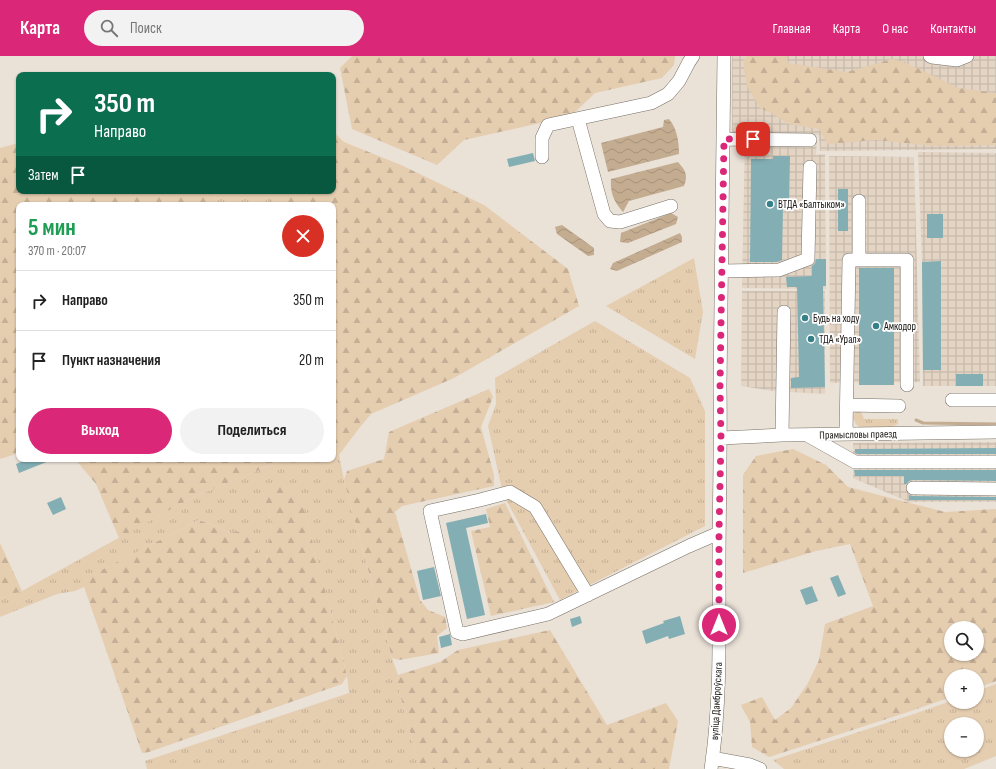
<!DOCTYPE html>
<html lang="ru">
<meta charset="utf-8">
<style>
:root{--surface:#fff;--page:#f2f2f2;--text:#222;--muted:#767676;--line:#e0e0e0;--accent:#db2777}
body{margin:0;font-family:"Sofia Sans Condensed",sans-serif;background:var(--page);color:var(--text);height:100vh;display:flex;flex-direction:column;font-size:15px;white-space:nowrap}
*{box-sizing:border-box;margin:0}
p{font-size:13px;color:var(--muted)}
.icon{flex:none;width:22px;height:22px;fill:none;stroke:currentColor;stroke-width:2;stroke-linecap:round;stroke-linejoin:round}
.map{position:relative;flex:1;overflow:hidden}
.side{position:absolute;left:16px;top:146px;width:320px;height:260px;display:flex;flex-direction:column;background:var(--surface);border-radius:8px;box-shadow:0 1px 3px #0004}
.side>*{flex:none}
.guide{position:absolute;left:16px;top:16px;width:320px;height:122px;border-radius:8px;box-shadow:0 1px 3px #0004;background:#0b6e4f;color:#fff;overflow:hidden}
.buttons{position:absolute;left:944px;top:565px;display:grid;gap:8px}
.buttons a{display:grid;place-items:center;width:40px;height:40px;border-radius:50%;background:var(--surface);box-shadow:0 1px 3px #0004;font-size:20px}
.pin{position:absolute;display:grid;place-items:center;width:34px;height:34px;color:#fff;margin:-17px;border-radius:8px;box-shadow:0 2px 6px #0006}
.me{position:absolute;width:44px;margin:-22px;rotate:0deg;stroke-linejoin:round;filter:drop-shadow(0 0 3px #0008)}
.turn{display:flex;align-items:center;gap:14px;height:84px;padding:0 12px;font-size:18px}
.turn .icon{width:52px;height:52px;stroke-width:2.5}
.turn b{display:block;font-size:28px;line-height:34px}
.then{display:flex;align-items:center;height:38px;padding:0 12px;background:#0003;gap:8px;font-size:15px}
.round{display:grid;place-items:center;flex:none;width:42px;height:42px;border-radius:21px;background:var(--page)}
.summary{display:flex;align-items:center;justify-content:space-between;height:68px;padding:0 12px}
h1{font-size:24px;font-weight:700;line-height:30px;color:#1e9e55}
.primary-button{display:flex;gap:8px;margin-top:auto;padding:8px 12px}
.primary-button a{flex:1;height:46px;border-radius:24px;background:var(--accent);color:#fff;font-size:16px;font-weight:700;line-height:46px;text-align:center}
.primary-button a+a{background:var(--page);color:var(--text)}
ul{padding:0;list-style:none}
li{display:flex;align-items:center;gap:12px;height:60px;padding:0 12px;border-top:1px solid var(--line)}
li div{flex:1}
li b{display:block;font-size:15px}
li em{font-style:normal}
header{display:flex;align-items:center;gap:24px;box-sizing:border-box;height:56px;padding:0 20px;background:var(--accent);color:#fff}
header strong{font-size:19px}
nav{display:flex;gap:22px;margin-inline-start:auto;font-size:14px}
.search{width:280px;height:36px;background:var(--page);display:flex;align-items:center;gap:10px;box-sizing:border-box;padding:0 14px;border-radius:22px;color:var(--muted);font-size:15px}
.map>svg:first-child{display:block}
.industrial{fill:url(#industrial-grid)}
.grass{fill:url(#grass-tufts);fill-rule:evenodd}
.forest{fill:url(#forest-firs);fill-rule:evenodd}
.water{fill:url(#water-waves)}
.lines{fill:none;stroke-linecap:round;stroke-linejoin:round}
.stream{stroke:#c3ac90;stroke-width:3}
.building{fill:#83afb4}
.minor-casing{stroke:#776f65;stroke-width:14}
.minor{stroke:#fff;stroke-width:13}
.route{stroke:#db2777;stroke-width:7;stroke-dasharray:0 12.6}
.poi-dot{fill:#388088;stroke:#fff;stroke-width:1.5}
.labels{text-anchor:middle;stroke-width:3.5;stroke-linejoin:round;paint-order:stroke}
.poi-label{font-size:11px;fill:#191612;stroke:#fff;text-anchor:start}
.street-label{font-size:11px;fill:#191612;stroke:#fff}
</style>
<header>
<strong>Карта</strong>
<div class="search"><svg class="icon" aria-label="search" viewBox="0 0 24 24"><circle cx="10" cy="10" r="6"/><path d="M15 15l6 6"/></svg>Поиск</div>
<nav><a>Главная</a><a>Карта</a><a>О нас</a><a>Контакты</a></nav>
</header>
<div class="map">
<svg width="996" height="713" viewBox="0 0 996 713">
<defs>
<pattern id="industrial-grid" width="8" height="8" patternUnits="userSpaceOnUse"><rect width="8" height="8" fill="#e3d4c4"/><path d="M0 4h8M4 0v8" fill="none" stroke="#c2b5a7"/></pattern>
<pattern id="grass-tufts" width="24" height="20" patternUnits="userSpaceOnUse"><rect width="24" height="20" fill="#e5cdb0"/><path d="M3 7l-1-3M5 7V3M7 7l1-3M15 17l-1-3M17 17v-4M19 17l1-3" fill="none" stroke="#c4af96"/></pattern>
<pattern id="forest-firs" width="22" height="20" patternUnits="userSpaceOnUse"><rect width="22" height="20" fill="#e5cdb0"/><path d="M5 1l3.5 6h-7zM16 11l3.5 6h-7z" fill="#c4af96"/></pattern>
<pattern id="water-waves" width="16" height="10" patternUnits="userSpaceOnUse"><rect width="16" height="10" fill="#c3ac90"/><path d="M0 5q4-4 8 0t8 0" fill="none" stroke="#a7937b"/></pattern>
</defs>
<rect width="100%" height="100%" fill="#eae1d7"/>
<path class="industrial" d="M 732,0 L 996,0 L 996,93 L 820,95 L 819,79 L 732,77 Z
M 745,80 L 817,82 L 816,99 L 825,98 L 826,233 L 742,232 Z
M 918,96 L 996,97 L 996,330 L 923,330 L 922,206 Z
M 829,100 L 914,101 L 920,326 L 830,327 Z
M 742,235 L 825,235 L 825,338 L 773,335 L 741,330 Z
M 996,386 L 996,446 L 909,446 L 853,422 L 853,387 Z"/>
<path class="grass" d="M 213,135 L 268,135 L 271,149 L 218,149 Z
M 694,202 L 703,256 L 695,303 L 606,250 Z
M 595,265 L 690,322 L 705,355 L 705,470 L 560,544 L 503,438 L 488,370 L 496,348 L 495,322 Z
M 856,355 L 861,355 L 864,363 L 898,363 L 898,368 L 891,371 L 864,372 L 859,371 L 856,368 L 853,362 L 854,358 Z
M 333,376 L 339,399 L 344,424 L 392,602 L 398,619 L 396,623 L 420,713 L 147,713 L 145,705 L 349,637 L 347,620 L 301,442 L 290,435 L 263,436 L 272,469 L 265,509 L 231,477 L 199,464 L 89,521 L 84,531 L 75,535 L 57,538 L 0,561 L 0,542 L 22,535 L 193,441 L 286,403 L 333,403 Z
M 996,628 L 996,700 L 964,713 L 784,713 L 773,704 L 917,657 L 951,645 L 951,646 L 977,646 L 977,635 ZM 951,668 L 977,668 L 977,694 L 951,694 Z"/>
<path class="forest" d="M 352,0 L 675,0 L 674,9 L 662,22 L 595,37 L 571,60 L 464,84 L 437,109 L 352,73 L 340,12 Z
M 748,0 L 787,0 L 788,7 L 847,16 L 892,3 L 904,6 L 934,20 L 958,32 L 996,37 L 996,89 L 934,90 L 876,84 L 828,88 L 819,73 L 788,68 L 773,58 L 760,52 L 747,30 L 743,4 Z
M 333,75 L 344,86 L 401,109 L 484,149 L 568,213 L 579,250 L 454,322 L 371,358 L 360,371 L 339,399 L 333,376 L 333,149 L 271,149 L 268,135 L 333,135 Z
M 19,87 L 19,135 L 213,135 L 218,149 L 19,149 L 19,397 L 0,403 L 0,92 Z
M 489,333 L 493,341 L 481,371 L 494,419 L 494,430 L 402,450 L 395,456 L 420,544 L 428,554 L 445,561 L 447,572 L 437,580 L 439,597 L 399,604 L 392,602 L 344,424 L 347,415 L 384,403 L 389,376 Z
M 793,393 L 826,409 L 848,431 L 945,456 L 996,453 L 996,625 L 977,632 L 977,620 L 951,620 L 951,641 L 908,656 L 769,701 L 752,691 L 750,666 L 741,649 L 762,641 L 775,664 L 791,652 L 808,627 L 819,604 L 825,568 L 873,550 L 850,488 L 816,495 L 743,517 L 743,419 L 756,400 ZM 951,572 L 977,572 L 977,598 L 951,598 Z
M 75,403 L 286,403 L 193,441 L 119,482 L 96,428 Z
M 277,426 L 290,435 L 301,441 L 347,620 L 342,628 L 149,696 L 142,697 L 84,531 L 88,521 L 199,464 L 231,477 L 246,474 L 265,509 L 272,469 L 263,436 Z
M 505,447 L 554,546 L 491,560 L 471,475 L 490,471 L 486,453 Z
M 0,487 L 22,535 L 0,542 Z
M 550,574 L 607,669 L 666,647 L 678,665 L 669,713 L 420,713 L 396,623 L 398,619 L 440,606 L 458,594 Z"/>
<path class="water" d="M 669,63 C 677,73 679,85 679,98 L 608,116 L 601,87 L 663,71 L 664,64 Z
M 678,106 C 686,115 688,119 684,130 L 629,145 L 623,156 C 614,146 610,137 611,123 Z
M 671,157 L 678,161 L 676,168 L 628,187 L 620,186 L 621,177 Z
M 562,169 L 594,192 L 594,199 L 588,200 L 557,178 L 555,171 Z
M 680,177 L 682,181 L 682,186 L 617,215 L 610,213 L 613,207 Z"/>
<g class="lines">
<path class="stream" d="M 916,364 L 923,367 L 996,368"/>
</g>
<path class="building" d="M 533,97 L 535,105 L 509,111 L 507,103 Z
M 773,100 L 790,100 L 789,150 L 783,150 L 782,204 L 777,206 L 750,206 L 751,103 L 773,103 Z
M 838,133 L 848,133 L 848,175 L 838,175 Z
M 927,158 L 943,158 L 943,182 L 927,182 Z
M 816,203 L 826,203 L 826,230 L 823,230 L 825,331 L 791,332 L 791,322 L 799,321 L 797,231 L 787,231 L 786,221 L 812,220 L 812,210 L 815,207 Z
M 941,205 L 941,314 L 923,314 L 922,206 Z
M 859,212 L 894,212 L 894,329 L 859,329 Z
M 956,318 L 983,318 L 983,330 L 956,330 Z
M 996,392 L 996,398 L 857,398 L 855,397 L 855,393 Z
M 28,403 L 54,403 L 19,417 L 16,408 Z
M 854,414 L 996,414 L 996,425 L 913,424 L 909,425 L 906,428 L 904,428 L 904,420 L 855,420 Z
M 909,439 L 913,440 L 996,441 L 996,444 L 909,444 Z
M 61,441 L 66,453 L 53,459 L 47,447 Z
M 486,458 L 488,467 L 466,472 L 485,559 L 467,563 L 446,467 Z
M 434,511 L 441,540 L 423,544 L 417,515 Z
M 838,519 L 846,538 L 838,541 L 830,522 Z
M 812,530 L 818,545 L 806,549 L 800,534 Z
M 580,560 L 582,567 L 572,571 L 570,563 Z
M 680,560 L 685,578 L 669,583 L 668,580 L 646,588 L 642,575 L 664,567 L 663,565 Z
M 450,578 L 452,589 L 441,592 L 439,581 Z"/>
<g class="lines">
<defs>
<path id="minor" d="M 930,0 L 932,1 L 957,4 L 967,0
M 578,63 L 604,158 L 610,165 L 620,166 L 671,150
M 724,83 L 810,84
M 542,101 L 542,82 L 548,69 L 651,47 L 668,38 L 679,25 L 689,6 L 693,0
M 859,204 L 907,204 L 907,329
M 722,215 L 779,214 L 808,203 L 810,111
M 952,344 L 996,344
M 847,349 L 899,350
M 846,378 L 849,204 L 859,204 L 859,145
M 782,379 L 784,256
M 807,379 L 855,406 L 996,406
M 721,382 L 782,379 L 996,376
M 913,432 L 996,433
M 588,539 L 535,451 L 510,436 L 480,444 L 430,455 L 457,576 L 463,578 L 548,558 L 689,490 L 719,477
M 712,702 L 750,709 L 760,713
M 711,713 C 721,646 719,578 719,510 C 719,450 721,390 720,331 L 724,0"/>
</defs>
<use href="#minor" class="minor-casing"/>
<use href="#minor" class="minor"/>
</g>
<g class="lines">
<path class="route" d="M 719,569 L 719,477 L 721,382 L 720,331 L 724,83 L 753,83"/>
</g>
<g class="poi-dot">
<circle cx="770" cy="148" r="4"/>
<circle cx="805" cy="262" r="4"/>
<circle cx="876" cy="270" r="4"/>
<circle cx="811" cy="283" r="4"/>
</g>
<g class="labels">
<g class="poi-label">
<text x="778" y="152">ВТДА «Балтыком»</text>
<text x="813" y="266">Будь на ходу</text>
<text x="884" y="274">Амкодор</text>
<text x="819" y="287">ТДА «Урал»</text>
</g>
<g class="street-label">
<text transform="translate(858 378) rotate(-1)" y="4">Прамысловы праезд</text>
<text transform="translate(716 645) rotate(-87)" y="4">вуліца Дамброўскага</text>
</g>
</g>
</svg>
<div class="buttons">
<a><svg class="icon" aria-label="search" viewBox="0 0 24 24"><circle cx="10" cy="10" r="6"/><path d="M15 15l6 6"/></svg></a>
<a>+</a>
<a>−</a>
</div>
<div class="pin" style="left:753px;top:83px;background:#d93025"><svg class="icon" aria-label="arrive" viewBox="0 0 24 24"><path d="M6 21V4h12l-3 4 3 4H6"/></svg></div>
<svg class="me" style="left:719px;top:569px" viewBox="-20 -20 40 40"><circle r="17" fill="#db2777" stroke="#fff" stroke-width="3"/><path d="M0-11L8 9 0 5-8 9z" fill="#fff"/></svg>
<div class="guide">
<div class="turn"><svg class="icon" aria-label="right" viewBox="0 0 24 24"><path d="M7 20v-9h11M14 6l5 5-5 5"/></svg><div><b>350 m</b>Направо</div></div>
<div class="then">Затем<svg class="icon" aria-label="arrive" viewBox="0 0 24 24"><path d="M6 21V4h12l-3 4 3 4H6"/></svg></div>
</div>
<section class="side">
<div class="summary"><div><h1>5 мин</h1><p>370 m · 20:07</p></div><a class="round" style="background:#d93025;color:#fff"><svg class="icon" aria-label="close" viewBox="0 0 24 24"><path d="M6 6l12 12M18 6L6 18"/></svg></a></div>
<ul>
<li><svg class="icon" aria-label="right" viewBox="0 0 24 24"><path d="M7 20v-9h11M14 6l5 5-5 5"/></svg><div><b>Направо</b></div><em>350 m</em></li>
<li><svg class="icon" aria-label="arrive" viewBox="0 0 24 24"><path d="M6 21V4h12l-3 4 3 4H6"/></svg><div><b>Пункт назначения</b></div><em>20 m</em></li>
</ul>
<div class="primary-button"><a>Выход</a><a>Поделиться</a></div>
</section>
</div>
